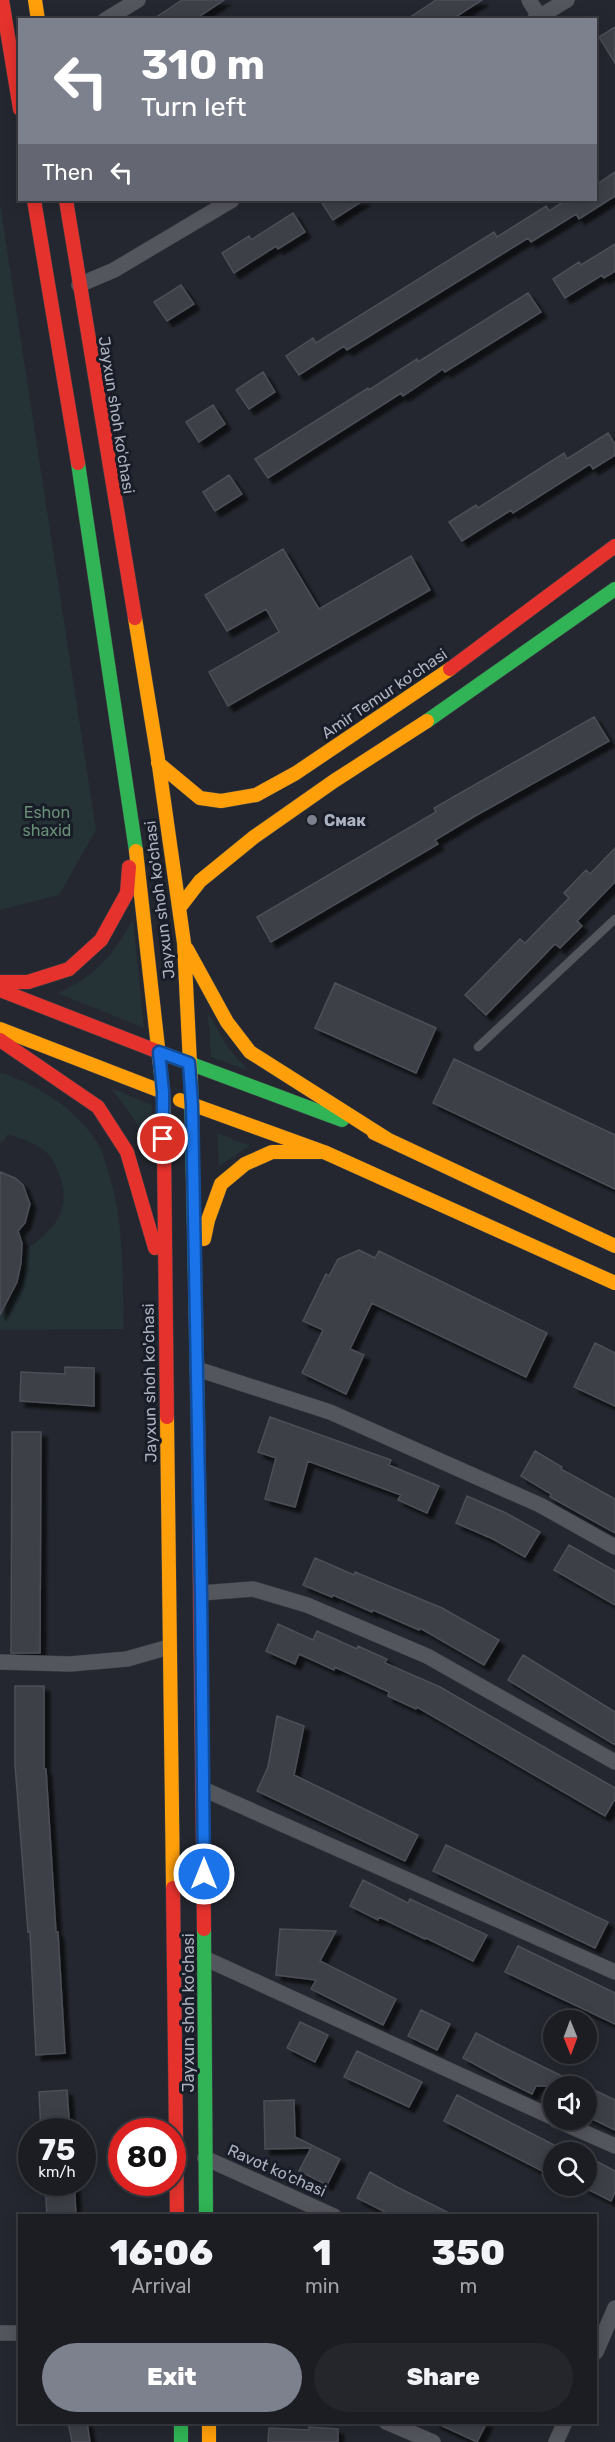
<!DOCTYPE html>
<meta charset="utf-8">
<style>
:root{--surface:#1b1d23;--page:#24262b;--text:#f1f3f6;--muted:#a0a2a6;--line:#393b41;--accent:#7d818e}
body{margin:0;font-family:Rubik,sans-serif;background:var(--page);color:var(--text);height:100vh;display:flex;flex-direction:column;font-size:22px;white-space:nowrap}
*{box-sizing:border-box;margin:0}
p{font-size:20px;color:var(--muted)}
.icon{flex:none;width:33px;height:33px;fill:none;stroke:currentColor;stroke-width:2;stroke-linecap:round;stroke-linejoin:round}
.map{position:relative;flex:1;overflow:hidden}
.sheet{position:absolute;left:18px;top:2214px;width:579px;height:210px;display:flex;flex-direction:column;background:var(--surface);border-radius:0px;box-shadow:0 3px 15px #0003,0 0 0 2px var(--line)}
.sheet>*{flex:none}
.banner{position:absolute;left:18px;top:18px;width:579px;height:183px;border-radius:0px;box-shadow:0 3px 15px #0003,0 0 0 2px var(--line);background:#7d818e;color:#fff;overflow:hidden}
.needle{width:39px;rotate:179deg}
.controls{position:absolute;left:543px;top:2010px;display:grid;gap:12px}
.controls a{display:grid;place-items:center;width:54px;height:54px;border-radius:50%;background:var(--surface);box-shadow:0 3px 15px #0003,0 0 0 2px var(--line);font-size:30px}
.speed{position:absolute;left:18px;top:2118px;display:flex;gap:12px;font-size:30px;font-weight:700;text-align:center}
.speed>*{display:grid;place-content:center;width:78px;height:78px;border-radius:50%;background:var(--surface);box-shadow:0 3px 15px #0003,0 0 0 2px var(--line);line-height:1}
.speed small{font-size:15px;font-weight:400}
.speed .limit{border:9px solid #d22;background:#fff;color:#111}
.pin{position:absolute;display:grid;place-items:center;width:51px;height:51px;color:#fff;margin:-26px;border:3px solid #fff;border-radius:50%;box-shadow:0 2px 6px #0007}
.me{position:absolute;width:66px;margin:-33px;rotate:0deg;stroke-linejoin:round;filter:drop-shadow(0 0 4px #0008)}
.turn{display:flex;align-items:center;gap:21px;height:126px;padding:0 24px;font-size:27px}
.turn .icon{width:78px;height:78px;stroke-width:2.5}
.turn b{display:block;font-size:42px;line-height:51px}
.then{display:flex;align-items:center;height:57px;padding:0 24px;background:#0003;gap:12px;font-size:22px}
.eta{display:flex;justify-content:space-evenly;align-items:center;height:102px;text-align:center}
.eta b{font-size:36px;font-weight:800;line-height:42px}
.button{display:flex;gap:12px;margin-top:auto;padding:12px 24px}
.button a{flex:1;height:69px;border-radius:36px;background:var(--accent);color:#fff;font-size:24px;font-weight:800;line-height:69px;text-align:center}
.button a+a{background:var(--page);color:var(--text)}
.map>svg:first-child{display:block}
.green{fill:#253236}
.building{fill:#3d3f46;stroke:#4c4f57;stroke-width:1.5;filter:url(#shadow)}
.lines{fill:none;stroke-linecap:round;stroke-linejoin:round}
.lane-casing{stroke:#404248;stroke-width:9}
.street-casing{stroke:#404248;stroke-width:16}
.fast-casing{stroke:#404248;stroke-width:15}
.slow-casing{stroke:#404248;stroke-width:15}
.jam-casing{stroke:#404248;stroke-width:15}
.lane{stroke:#54565d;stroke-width:8}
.street{stroke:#54565d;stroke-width:15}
.fast{stroke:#30b455;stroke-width:14}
.slow{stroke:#ff9f0a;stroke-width:14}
.jam{stroke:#e5322d;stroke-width:14}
.route-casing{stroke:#114b97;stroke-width:15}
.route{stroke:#1a73e8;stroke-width:10}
.poi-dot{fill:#7d818e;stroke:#191d28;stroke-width:2}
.labels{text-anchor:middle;stroke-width:6;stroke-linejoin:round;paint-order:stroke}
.street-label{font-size:16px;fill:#adb2c1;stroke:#191d28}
.park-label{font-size:16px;fill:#678f75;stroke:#191d28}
.poi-label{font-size:16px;font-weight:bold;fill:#adb2c1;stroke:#191d28;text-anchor:start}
</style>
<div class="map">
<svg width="615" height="2442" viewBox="0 0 615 2442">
<defs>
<filter id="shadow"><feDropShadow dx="5.5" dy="5.5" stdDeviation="1.5" flood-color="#0009"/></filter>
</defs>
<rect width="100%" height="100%" fill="#24272f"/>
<path class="green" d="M 0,204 L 96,830 L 59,895 L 0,910 Z
M 133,919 L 144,1028 L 57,993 C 93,979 115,953 133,919 Z
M 208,1013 L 228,1048 L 249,1071 L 211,1057 Z
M 0,1072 C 38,1086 77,1108 98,1144 C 102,1150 104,1158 106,1165 C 125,1217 122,1274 124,1329 L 0,1330 L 0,1316 L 17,1292 L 24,1275 L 25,1250 C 52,1233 72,1210 60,1177 C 57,1168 54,1159 46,1152 C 35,1143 21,1139 8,1134 L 3,1142 L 0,1143 Z
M 111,1088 L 152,1105 L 151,1150 L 134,1119 Z
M 217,1133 L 250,1146 L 219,1166 Z"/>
<path class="building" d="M 182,0 L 224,0 L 194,20 L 152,20 Z
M 436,0 L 482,0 L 451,20 L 406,20 Z
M 615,27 L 615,63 L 599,37 Z
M 615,172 L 615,196 L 579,219 L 576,214 L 531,242 L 528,238 L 347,350 L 344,346 L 299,375 L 286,356 L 313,338 L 316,343 L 494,232 L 497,237 L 546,206 L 549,211 L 566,200 L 596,200 L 596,185 Z
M 320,200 L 364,200 L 333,220 Z
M 293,213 L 305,232 L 278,249 L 276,246 L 234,273 L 222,253 L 249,236 L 251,240 Z
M 615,244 L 615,271 L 604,278 L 602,275 L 565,298 L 553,279 L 579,262 L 581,265 Z
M 181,285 L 194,304 L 167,321 L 154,302 Z
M 528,293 L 541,312 L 445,372 L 443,369 L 403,396 L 401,393 L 268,478 L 255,459 L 368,388 L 369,390 L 417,359 L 418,362 Z
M 263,372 L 275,392 L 249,409 L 236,390 Z
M 213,405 L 225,424 L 199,442 L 186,422 Z
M 608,433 L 615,444 L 615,455 L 593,469 L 590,464 L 513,513 L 511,510 L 462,541 L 449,522 L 476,505 L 478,508 L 564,453 L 567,459 Z
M 229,475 L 242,494 L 215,511 L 203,492 Z
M 283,549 L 319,609 L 411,556 L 430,590 L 228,706 L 209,672 L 279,632 L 266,609 L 227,631 L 205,595 Z
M 594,717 L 609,741 L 475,816 L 435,840 L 438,844 L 271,942 L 257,917 L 436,812 L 434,808 Z
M 615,848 L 615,882 L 577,921 L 582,926 L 560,948 L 555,944 L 486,1015 L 465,995 L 520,939 L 525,943 L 569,898 L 564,893 L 586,870 L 590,874 Z
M 335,983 L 436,1028 L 416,1073 L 315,1028 Z
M 454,1059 L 615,1135 L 615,1189 L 433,1103 Z
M 0,1172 L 15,1178 L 23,1185 L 30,1204 L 25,1223 L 18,1231 L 22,1243 L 21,1263 L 17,1282 L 0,1315 Z
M 359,1250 L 375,1258 L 379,1251 L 547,1333 L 526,1377 L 372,1303 L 350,1349 L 364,1355 L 346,1394 L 302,1373 L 323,1330 L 303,1321 L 326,1274 L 329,1276 L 338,1259 Z
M 595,1343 L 615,1353 L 615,1406 L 574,1387 Z
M 65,1367 L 94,1368 L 94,1406 L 20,1401 L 21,1372 L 65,1374 Z
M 270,1417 L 391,1460 L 389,1465 L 439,1486 L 427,1513 L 398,1500 L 401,1495 L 308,1461 L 295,1507 L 265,1499 L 276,1458 L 258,1452 Z
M 12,1432 L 41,1432 L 40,1653 L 11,1653 Z
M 535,1451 L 562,1467 L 561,1469 L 615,1499 L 615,1533 L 550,1497 L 551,1494 L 521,1476 Z
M 467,1496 L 506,1513 L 540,1532 L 525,1557 L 493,1539 L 456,1523 Z
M 569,1545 L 615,1571 L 615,1605 L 554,1570 Z
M 315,1558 L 354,1575 L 355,1572 L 442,1608 L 499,1640 L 484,1665 L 420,1628 L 419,1630 L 373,1610 L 372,1612 L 333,1595 L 332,1597 L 303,1585 Z
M 278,1624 L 313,1640 L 317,1631 L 357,1649 L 358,1646 L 387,1659 L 385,1663 L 440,1687 L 615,1788 L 615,1799 L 605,1816 L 417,1707 L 416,1709 L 388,1696 L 389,1692 L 335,1667 L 334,1670 L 299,1654 L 295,1664 L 266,1651 Z
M 523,1655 L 615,1712 L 615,1745 L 508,1680 Z
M 15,1686 L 44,1686 L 44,1769 L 46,1769 L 56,1932 L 58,1932 L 65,2053 L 36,2055 L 30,1932 L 28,1932 L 15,1765 Z
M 277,1716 L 304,1726 L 294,1775 L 418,1835 L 405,1861 L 257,1791 L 268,1767 Z
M 446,1845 L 608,1922 L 595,1948 L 433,1871 Z
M 363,1880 L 408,1903 L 410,1899 L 487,1935 L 473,1961 L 426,1938 L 425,1939 L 379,1917 L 378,1920 L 350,1906 Z
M 280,1929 L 336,1931 L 320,1961 L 396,1999 L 383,2025 L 311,1989 L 316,1980 L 276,1975 Z
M 518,1946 L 615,1993 L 615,2024 L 505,1972 Z
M 421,2010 L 450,2024 L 437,2050 L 408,2036 Z
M 300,2022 L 328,2035 L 315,2062 L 287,2048 Z
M 476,2033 L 503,2047 L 582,2086 L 536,2086 L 532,2094 L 504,2080 L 463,2058 Z
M 357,2051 L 422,2082 L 409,2107 L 344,2077 Z
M 586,2086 L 615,2100 L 615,2130 L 586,2116 Z
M 67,2090 L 70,2132 L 41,2132 L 39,2092 Z
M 457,2095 L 554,2145 L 554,2177 L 444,2121 Z
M 294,2100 L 295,2137 L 340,2159 L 327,2185 L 299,2171 L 311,2148 L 265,2149 L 264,2101 Z
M 596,2161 L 615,2171 L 615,2192 L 611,2201 L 583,2187 L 586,2186 L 586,2179 Z
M 370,2172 L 397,2187 L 455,2216 L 393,2216 L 357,2198 Z
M 45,2182 L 74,2182 L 76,2216 L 47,2216 Z
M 68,2422 L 87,2422 L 90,2442 L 72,2442 Z
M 434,2422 L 487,2422 L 477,2442 Z
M 309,2427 L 338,2429 L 338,2442 L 268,2442 L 269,2428 L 309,2430 Z"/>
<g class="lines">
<defs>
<path id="lane" d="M 478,1047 L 615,919"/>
<path id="street" d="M 529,0 L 539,16
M 105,20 L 138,0
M 534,20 L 567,0
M 79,285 L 114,270 L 232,200
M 197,1369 L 330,1412 L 540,1505 L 615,1547
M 201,1593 L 253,1589 L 307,1605 L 427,1656 L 615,1762
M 0,1662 L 70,1664 L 127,1659 L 169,1647
M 203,1789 L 615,1972
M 204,1958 L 554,2118
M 556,2120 L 615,2146
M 205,2158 L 334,2216
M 0,2333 L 20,2333
M 596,2352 L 615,2308
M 386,2422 L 433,2442
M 556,2442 L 565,2422"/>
<path id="fast" d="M 78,463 L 136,851
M 427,721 L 615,589
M 159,1052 L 342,1120
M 191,1084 L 198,1424
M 204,1929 L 206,2216
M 181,2422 L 181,2442"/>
<path id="slow" d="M 35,0 L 38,20
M 135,618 L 158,759 L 184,943 L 191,1084
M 158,763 L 200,798 L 221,801 L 256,795 L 296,773 L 450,669
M 136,851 L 163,1092 L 164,1149
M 180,907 L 200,881 L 254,837 L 334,781 L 427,721
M 187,949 L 227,1022 L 250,1052 L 387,1139
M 0,1029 L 163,1092
M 180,1100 L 324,1152 L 615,1283
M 374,1133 L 615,1246
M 204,1239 L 208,1220 L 221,1184 L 245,1164 L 272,1152 L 324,1152
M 167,1417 L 173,1888
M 209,2422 L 209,2442"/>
<path id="jam" d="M 2,0 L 20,109
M 34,200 L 78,463
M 66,200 L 135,618
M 450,669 L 615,546
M 0,982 L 28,982 L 69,969 L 101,940 L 127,893 L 129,867
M 0,990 L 159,1052
M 0,1040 L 98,1107 L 127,1152 L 155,1248
M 164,1149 L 167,1417
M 198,1424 L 204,1929
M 173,1888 L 177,2216"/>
</defs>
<use href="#lane" class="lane-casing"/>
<use href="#street" class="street-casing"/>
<use href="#fast" class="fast-casing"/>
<use href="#slow" class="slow-casing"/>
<use href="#jam" class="jam-casing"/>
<use href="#lane" class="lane"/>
<use href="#street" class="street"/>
<use href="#fast" class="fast"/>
<use href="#slow" class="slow"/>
<use href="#jam" class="jam"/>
</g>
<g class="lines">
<defs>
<path id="route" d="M 163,1139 L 163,1092 L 159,1052 L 189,1063 L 192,1105 L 201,1593 L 204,1874"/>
</defs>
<use href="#route" class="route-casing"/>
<use href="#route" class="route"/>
</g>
<circle class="poi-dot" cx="312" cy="820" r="6"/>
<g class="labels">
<g class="street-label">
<text transform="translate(117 415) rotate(81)" y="6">Jayxun shoh ko'chasi</text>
<text transform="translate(384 693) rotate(-34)" y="6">Amir Temur ko'chasi</text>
<text transform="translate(159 900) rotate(-97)" y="6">Jayxun shoh ko'chasi</text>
<text transform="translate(149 1383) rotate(-91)" y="6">Jayxun shoh ko'chasi</text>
<text transform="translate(188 2013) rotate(-90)" y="6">Jayxun shoh ko'chasi</text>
<text transform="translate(277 2170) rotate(24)" y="6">Ravot ko'chasi</text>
</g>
<g class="park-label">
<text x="47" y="818">Eshon<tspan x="47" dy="18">shaxid</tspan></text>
</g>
<g class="poi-label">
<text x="324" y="826">Смак</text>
</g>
</g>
</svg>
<div class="controls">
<a><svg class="needle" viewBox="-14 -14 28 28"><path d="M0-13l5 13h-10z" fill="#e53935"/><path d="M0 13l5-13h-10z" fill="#a0a2a6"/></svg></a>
<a><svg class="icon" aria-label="sound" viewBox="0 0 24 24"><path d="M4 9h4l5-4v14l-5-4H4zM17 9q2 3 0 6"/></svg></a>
<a><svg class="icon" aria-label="search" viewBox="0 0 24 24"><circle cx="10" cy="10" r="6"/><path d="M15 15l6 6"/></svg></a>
</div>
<div class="speed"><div>75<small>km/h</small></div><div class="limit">80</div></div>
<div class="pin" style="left:163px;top:1139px;background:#d93025"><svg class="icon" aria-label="arrive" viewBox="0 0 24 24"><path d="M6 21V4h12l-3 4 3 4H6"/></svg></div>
<svg class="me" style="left:204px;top:1874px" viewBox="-20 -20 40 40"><circle r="17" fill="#1a73e8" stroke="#fff" stroke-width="3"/><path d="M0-11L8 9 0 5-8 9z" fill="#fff"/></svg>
<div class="banner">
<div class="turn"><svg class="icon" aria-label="left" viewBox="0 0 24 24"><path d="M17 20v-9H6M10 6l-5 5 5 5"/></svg><div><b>310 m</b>Turn left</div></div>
<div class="then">Then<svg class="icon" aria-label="left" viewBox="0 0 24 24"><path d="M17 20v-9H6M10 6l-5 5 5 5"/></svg></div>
</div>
<section class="sheet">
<div class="eta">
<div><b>16:06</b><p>Arrival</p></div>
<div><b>1</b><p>min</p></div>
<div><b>350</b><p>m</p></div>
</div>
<div class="button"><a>Exit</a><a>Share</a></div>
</section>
</div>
